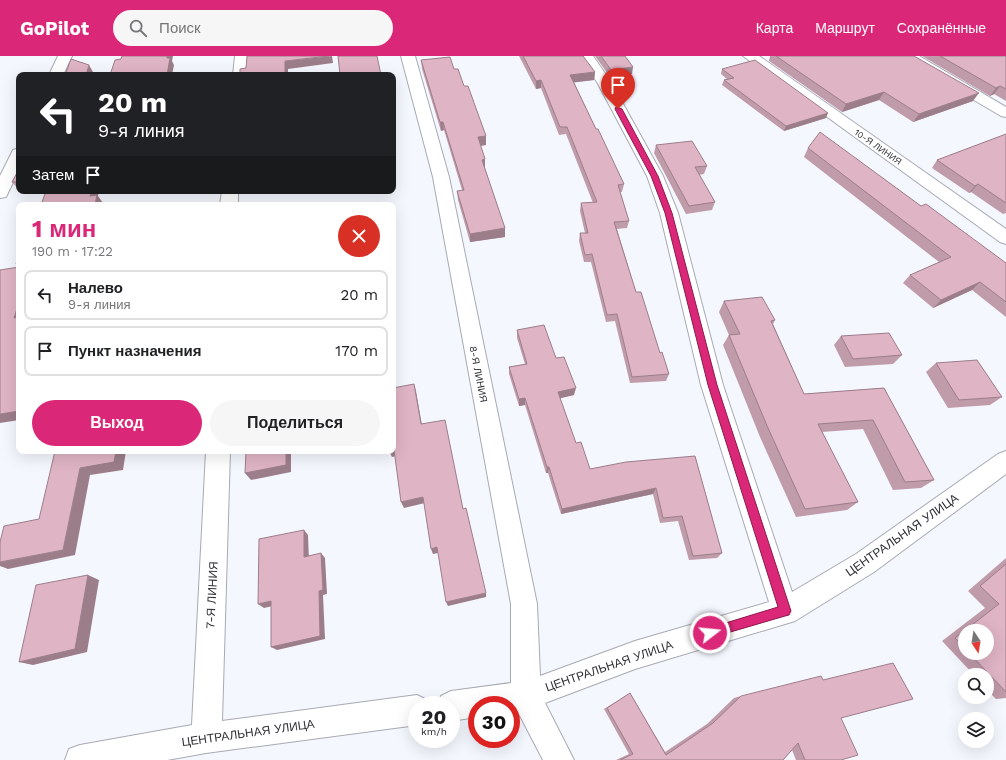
<!DOCTYPE html>
<html lang="ru">
<meta charset="utf-8">
<style>
:root{--surface:#fff;--page:#f6f6f6;--text:#202124;--muted:#757577;--line:#e0e0e0;--accent:#db2777}
body{margin:0;font-family:"Work Sans",sans-serif;background:var(--page);color:var(--text);height:100vh;display:flex;flex-direction:column;font-size:15px;white-space:nowrap}
*{box-sizing:border-box;margin:0}
p{font-size:13px;color:var(--muted)}
.icon{flex:none;width:22px;height:22px;fill:none;stroke:currentColor;stroke-width:2;stroke-linecap:round;stroke-linejoin:round}
.map{position:relative;flex:1;overflow:hidden}
.drawer{position:absolute;left:16px;top:146px;width:380px;height:252px;display:flex;flex-direction:column;background:var(--surface);border-radius:8px;box-shadow:0 4px 16px #0002}
.drawer>*{flex:none}
.hud{position:absolute;left:16px;top:16px;width:380px;height:122px;border-radius:8px;box-shadow:0 4px 16px #0002;background:#202124;color:#fff;overflow:hidden}
.needle{width:26px;rotate:168deg}
.controls{position:absolute;left:958px;top:568px;display:grid;gap:8px}
.controls a{display:grid;place-items:center;width:36px;height:36px;border-radius:50%;background:var(--surface);box-shadow:0 4px 16px #0002;font-size:20px}
.speed{position:absolute;left:408px;top:640px;display:flex;gap:8px;font-size:20px;font-weight:700;text-align:center}
.speed>*{display:grid;place-content:center;width:52px;height:52px;border-radius:50%;background:var(--surface);box-shadow:0 4px 16px #0002;line-height:1}
.speed small{font-size:10px;font-weight:400}
.speed .limit{border:6px solid #d22;background:#fff;color:#111}
.pin{position:absolute;display:grid;place-items:center;width:34px;height:34px;color:#fff;margin:-41px -17px;border-radius:50% 50% 50% 0;rotate:-45deg;box-shadow:0 0 4px #0007}
.pin .icon{rotate:45deg}
.me{position:absolute;width:44px;margin:-22px;rotate:74deg;stroke-linejoin:round;filter:drop-shadow(0 0 3px #0008)}
.turn{display:flex;align-items:center;gap:14px;height:84px;padding:0 16px;font-size:18px}
.turn .icon{width:52px;height:52px;stroke-width:2.5}
.turn b{display:block;font-size:28px;line-height:34px}
.then{display:flex;align-items:center;height:38px;padding:0 16px;background:#0003;gap:8px;font-size:15px}
.round{display:grid;place-items:center;flex:none;width:42px;height:42px;border-radius:21px;background:var(--page)}
.overview{display:flex;align-items:center;justify-content:space-between;height:68px;padding:0 16px}
h1{font-size:24px;font-weight:700;line-height:30px;color:var(--accent)}
.action{display:flex;gap:8px;margin-top:auto;padding:8px 16px}
.action a{flex:1;height:46px;border-radius:24px;background:var(--accent);color:#fff;font-size:16px;font-weight:700;line-height:46px;text-align:center}
.action a+a{background:var(--page);color:var(--text)}
ul{padding:0;list-style:none}
li{display:flex;align-items:center;gap:12px;height:50px;margin:0 8px 6px;padding:0 8px;border:2px solid var(--line);border-radius:8px}
li div{flex:1}
li b{display:block;font-size:15px}
li em{font-style:normal}
header{display:flex;align-items:center;gap:24px;box-sizing:border-box;height:56px;padding:0 20px;background:var(--accent);color:#fff}
header strong{font-size:19px}
nav{display:flex;gap:22px;margin-inline-start:auto;font-size:14px}
.search{width:280px;height:36px;background:var(--page);display:flex;align-items:center;gap:10px;box-sizing:border-box;padding:0 14px;border-radius:22px;color:var(--muted);font-size:15px}
.map>svg:first-child{display:block}
.lines{fill:none;stroke-linecap:round;stroke-linejoin:round}
.minor-casing{stroke:#a8aab4;stroke-width:2}
.minor{fill:#fff;fill-rule:evenodd}
.wall{fill:#c09ba9;fill-rule:evenodd}
.shaded-wall{fill:#9c7e8a}
.building{fill:#dfb4c5;stroke:#9c7e8a}
.route{fill:#db2777;stroke:#8e194d}
.labels{text-anchor:middle;stroke-width:4;stroke-linejoin:round;paint-order:stroke}
.far-street-label{font-size:9px;fill:#303135;stroke:#fff}
.street-label{font-size:10px;fill:#303135;stroke:#fff}
.near-street-label{font-size:12px;fill:#303135;stroke:#fff}
</style>
<header>
<strong>GoPilot</strong>
<div class="search"><svg class="icon" aria-label="search" viewBox="0 0 24 24"><circle cx="10" cy="10" r="6"/><path d="M15 15l6 6"/></svg>Поиск</div>
<nav><a>Карта</a><a>Маршрут</a><a>Сохранённые</a></nav>
</header>
<div class="map">
<svg width="1006" height="704" viewBox="0 0 1006 704">
<rect width="100%" height="100%" fill="#f5f7ff"/>
<g class="lines">
<defs>
<path id="minor" d="M 58,0 L 72,0 L 63,19 L 49,19 Z
M 235,0 L 249,0 L 247,19 L 233,19 Z
M 401,0 L 415,0 L 449,121 L 537,548 L 540,620 L 635,585 L 769,546 L 701,329 L 660,157 L 647,120 L 597,26 L 579,0 L 593,0 L 611,26 L 663,120 L 678,157 L 723,329 L 792,536 L 856,498 L 998,398 L 1006,395 L 1006,418 L 874,516 L 795,565 L 635,613 L 545,647 L 574,704 L 543,704 L 518,656 L 511,657 L 511,649 L 477,649 L 477,661 L 451,665 L 451,649 L 437,649 L 441,640 L 451,635 L 511,627 L 511,548 L 433,121 Z
M 743,0 L 759,0 L 1006,173 L 1006,188 L 1000,186 Z
M 902,0 L 919,0 L 1006,51 L 1006,61 L 1001,60 L 904,3 Z
M 19,92 L 19,114 L 6,141 L 0,142 L 0,120 L 13,94 Z
M 222,135 L 238,135 L 238,149 L 220,149 Z
M 206,395 L 230,395 L 222,665 L 417,639 L 427,644 L 430,649 L 417,649 L 417,669 L 206,697 L 167,704 L 65,704 L 69,693 L 80,689 L 192,669 Z"/>
</defs>
<use href="#minor" class="minor-casing"/>
<use href="#minor" class="minor"/>
</g>
<path class="wall" d="M 519,0 L 583,0 L 595,16 L 594,24 L 574,26 L 596,73 L 624,128 L 622,136 L 620,136 L 629,165 L 627,172 L 617,173 L 636,236 L 660,297 L 669,318 L 666,325 L 630,327 L 615,265 L 606,266 L 591,206 L 584,206 L 579,185 L 580,177 L 585,177 L 580,155 L 581,147 L 593,147 L 566,78 L 559,79 L 541,32 L 536,33 Z
M 595,0 L 625,0 L 632,18 L 610,21 Z
M 770,0 L 914,0 L 973,45 L 913,66 L 879,44 L 842,56 L 769,5 Z
M 922,0 L 1006,0 L 1006,45 L 994,38 L 990,40 Z
M 421,4 L 454,13 L 486,89 L 480,90 L 485,112 L 505,181 L 470,186 L 458,144 L 457,135 L 462,134 L 444,74 L 441,75 L 422,13 Z
M 722,13 L 826,62 L 784,75 L 722,29 L 724,24 L 727,23 L 721,18 Z
M 1006,78 L 1006,157 L 1003,158 L 971,136 L 969,137 L 932,112 L 937,104 Z
M 656,89 L 707,110 L 704,118 L 699,119 L 715,146 L 712,154 L 686,158 L 654,97 Z
M 808,92 L 921,150 L 1006,207 L 1006,261 L 972,234 L 933,252 L 903,227 L 910,219 L 939,206 L 804,101 Z
M 19,113 L 19,134 L 12,126 Z
M 724,245 L 775,264 L 773,268 L 804,338 L 884,332 L 934,424 L 921,432 L 893,434 L 863,373 L 822,376 L 858,446 L 847,454 L 796,461 L 760,381 L 723,289 L 729,279 L 719,256 Z
M 517,274 L 556,302 L 574,339 L 560,342 L 576,387 L 590,413 L 695,400 L 722,497 L 717,502 L 689,504 L 678,465 L 660,467 L 653,438 L 561,458 L 548,417 L 546,417 L 525,349 L 519,350 L 509,318 L 509,311 L 525,308 L 517,282 Z
M 841,280 L 902,299 L 893,308 L 845,311 L 834,289 Z
M 936,307 L 1002,341 L 990,349 L 948,352 L 926,316 Z
M 1006,502 L 1006,642 L 996,643 L 987,634 L 987,619 L 974,619 L 942,585 L 985,552 L 968,535 ZM 965,575 L 987,597 L 965,597 Z
M 630,637 L 665,696 L 707,668 L 734,642 L 741,640 L 841,662 L 841,704 L 796,704 L 792,694 L 783,704 L 616,704 L 629,698 L 604,653 Z"/>
<path class="shaded-wall" d="M 167,0 L 173,0 L 172,5 L 174,9 L 172,19 L 167,19 Z
M 332,0 L 333,7 L 288,13 L 288,19 L 285,19 L 285,5 Z
M 89,9 L 93,16 L 93,19 L 86,19 Z
M 633,11 L 632,18 L 610,21 L 611,14 Z
M 595,16 L 594,24 L 570,27 L 570,19 Z
M 541,24 L 541,32 L 536,33 L 536,25 Z
M 1000,30 L 994,38 L 990,40 L 996,32 Z
M 884,36 L 879,44 L 842,56 L 846,48 Z
M 979,37 L 973,45 L 913,66 L 919,58 Z
M 828,57 L 826,62 L 784,75 L 786,70 Z
M 440,66 L 443,66 L 444,74 L 441,75 Z
M 486,80 L 486,89 L 478,90 L 478,81 Z
M 485,103 L 485,112 L 482,113 L 482,104 Z
M 393,115 L 395,115 L 396,123 L 393,124 Z
M 978,128 L 971,136 L 969,137 L 975,130 Z
M 92,135 L 99,135 L 98,140 L 103,147 L 102,149 L 95,149 L 90,140 Z
M 505,172 L 505,181 L 470,186 L 470,178 Z
M 16,208 L 19,208 L 19,211 Z
M 980,226 L 972,234 L 933,252 L 941,244 Z
M 19,247 L 19,266 L 14,262 Z
M 414,328 L 416,335 L 423,375 L 421,368 Z
M 576,332 L 574,339 L 557,343 L 558,336 Z
M 525,342 L 525,349 L 519,350 L 519,343 Z
M 19,355 L 19,364 L 0,367 L 0,358 Z
M 393,394 L 394,394 L 396,400 L 392,401 L 389,395 L 393,395 Z
M 116,395 L 126,395 L 123,414 L 90,419 L 75,499 L 8,513 L 0,510 L 0,506 L 63,494 L 80,412 Z
M 286,395 L 291,395 L 291,416 L 251,424 L 245,417 Z
M 547,411 L 549,411 L 548,417 L 546,417 Z
M 656,432 L 653,438 L 561,458 L 562,453 Z
M 423,441 L 425,447 L 404,452 L 401,446 Z
M 304,474 L 308,479 L 309,505 L 304,501 Z
M 437,491 L 438,497 L 433,498 L 431,493 Z
M 321,497 L 325,502 L 327,538 L 323,539 L 325,583 L 277,594 L 271,591 L 319,535 Z
M 88,519 L 99,524 L 87,596 L 33,609 L 19,606 Z
M 486,537 L 486,541 L 448,550 L 446,546 Z
M 271,545 L 277,549 L 264,552 L 258,548 Z"/>
<path class="building" d="M 122,0 L 167,0 L 167,2 L 170,2 L 167,19 L 110,19 L 115,4 L 121,3 Z
M 247,0 L 329,0 L 285,5 L 285,19 L 240,19 L 240,13 L 246,12 Z
M 338,0 L 377,0 L 381,19 L 340,19 Z
M 523,0 L 583,0 L 595,16 L 570,19 L 596,73 L 598,73 L 624,128 L 618,129 L 629,165 L 614,166 L 636,236 L 641,236 L 660,297 L 662,296 L 669,318 L 632,321 L 617,258 L 607,259 L 592,198 L 585,199 L 580,177 L 588,177 L 581,147 L 597,146 L 567,71 L 560,71 L 541,24 L 536,25 Z
M 601,0 L 625,0 L 633,11 L 611,14 Z
M 776,0 L 914,0 L 979,37 L 919,58 L 884,36 L 846,48 Z
M 940,0 L 1006,0 L 1006,33 L 1000,30 L 996,32 Z
M 450,1 L 454,13 L 458,13 L 464,30 L 468,30 L 486,80 L 478,81 L 485,103 L 482,104 L 505,172 L 470,178 L 457,135 L 464,134 L 443,66 L 440,66 L 421,4 Z
M 71,3 L 89,9 L 86,19 L 65,19 Z
M 755,4 L 828,57 L 786,70 L 724,24 L 734,22 L 722,13 Z
M 820,76 L 921,150 L 926,148 L 1006,207 L 1006,246 L 980,226 L 941,244 L 910,219 L 951,201 L 808,92 Z
M 1006,78 L 1006,147 L 978,128 L 975,130 L 937,104 Z
M 692,85 L 707,110 L 695,111 L 715,146 L 689,150 L 656,89 Z
M 393,106 L 395,115 L 393,115 Z
M 19,113 L 19,126 L 12,126 Z
M 46,135 L 92,135 L 90,140 L 97,139 L 95,149 L 41,149 Z
M 19,198 L 19,208 L 16,208 Z
M 19,211 L 19,247 L 14,262 L 19,261 L 19,355 L 0,358 L 0,214 Z
M 762,241 L 775,264 L 771,265 L 804,338 L 884,332 L 934,424 L 905,426 L 873,364 L 818,368 L 858,446 L 805,453 L 768,372 L 729,279 L 740,278 L 724,245 Z
M 544,269 L 556,302 L 564,301 L 576,332 L 558,336 L 576,387 L 581,386 L 590,413 L 626,406 L 695,400 L 722,497 L 693,500 L 682,460 L 663,462 L 656,432 L 562,453 L 549,411 L 547,411 L 525,342 L 519,343 L 509,311 L 527,308 L 517,274 Z
M 889,277 L 902,299 L 853,303 L 841,280 Z
M 977,304 L 1002,341 L 959,344 L 936,307 Z
M 414,328 L 421,368 L 445,364 L 463,453 L 466,452 L 486,537 L 446,546 L 437,491 L 431,493 L 423,441 L 401,446 L 394,394 L 393,394 L 393,332 Z
M 55,395 L 116,395 L 114,406 L 80,412 L 63,494 L 0,506 L 0,486 L 4,470 L 39,463 Z
M 246,395 L 286,395 L 286,409 L 245,417 Z
M 304,474 L 304,501 L 321,497 L 323,534 L 319,535 L 320,580 L 271,591 L 271,545 L 258,548 L 259,483 Z
M 1006,508 L 1006,636 L 969,597 L 987,597 L 987,575 L 965,575 L 965,592 L 955,582 L 999,548 L 980,530 Z
M 88,519 L 75,593 L 19,606 L 36,529 Z
M 893,607 L 913,643 L 841,662 L 858,699 L 841,704 L 805,704 L 798,687 L 783,704 L 620,704 L 633,698 L 607,652 L 630,637 L 666,699 L 713,667 L 741,640 L 821,620 L 823,624 Z"/>
<path class="route" d="M 616,51 L 622,53 L 658,120 L 672,157 L 717,329 L 791,555 L 789,559 L 785,560 L 710,582 L 706,581 L 704,577 L 706,573 L 778,551 L 708,329 L 665,157 L 651,120 L 615,53 Z"/>
<g class="labels">
<g class="far-street-label">
<text transform="translate(878 91) rotate(35)" y="3">10-Я ЛИНИЯ</text>
</g>
<g class="street-label">
<text transform="translate(479 318) rotate(79)" y="4">8-Я ЛИНИЯ</text>
</g>
<g class="near-street-label">
<text transform="translate(902 479) rotate(-35)" y="4">ЦЕНТРАЛЬНАЯ УЛИЦА</text>
<text transform="translate(212 539) rotate(-87)" y="4">7-Я ЛИНИЯ</text>
<text transform="translate(609 610) rotate(-19)" y="4">ЦЕНТРАЛЬНАЯ УЛИЦА</text>
<text transform="translate(248 677) rotate(-8)" y="4">ЦЕНТРАЛЬНАЯ УЛИЦА</text>
</g>
</g>
</svg>
<div class="controls">
<a><svg class="needle" viewBox="-14 -14 28 28"><path d="M0-13l5 13h-10z" fill="#e53935"/><path d="M0 13l5-13h-10z" fill="#757577"/></svg></a>
<a><svg class="icon" aria-label="search" viewBox="0 0 24 24"><circle cx="10" cy="10" r="6"/><path d="M15 15l6 6"/></svg></a>
<a><svg class="icon" aria-label="layers" viewBox="0 0 24 24"><path d="M12 4l9 5-9 5-9-5zM3 14l9 5 9-5"/></svg></a>
</div>
<div class="speed"><div>20<small>km/h</small></div><div class="limit">30</div></div>
<div class="pin" style="left:618px;top:53px;background:#d93025"><svg class="icon" aria-label="arrive" viewBox="0 0 24 24"><path d="M6 21V4h12l-3 4 3 4H6"/></svg></div>
<svg class="me" style="left:710px;top:577px" viewBox="-20 -20 40 40"><circle r="17" fill="#db2777" stroke="#fff" stroke-width="3"/><path d="M0-11L8 9 0 5-8 9z" fill="#fff"/></svg>
<div class="hud">
<div class="turn"><svg class="icon" aria-label="left" viewBox="0 0 24 24"><path d="M17 20v-9H6M10 6l-5 5 5 5"/></svg><div><b>20 m</b>9-я линия</div></div>
<div class="then">Затем<svg class="icon" aria-label="arrive" viewBox="0 0 24 24"><path d="M6 21V4h12l-3 4 3 4H6"/></svg></div>
</div>
<section class="drawer">
<div class="overview"><div><h1>1 мин</h1><p>190 m · 17:22</p></div><a class="round" style="background:#d93025;color:#fff"><svg class="icon" aria-label="close" viewBox="0 0 24 24"><path d="M6 6l12 12M18 6L6 18"/></svg></a></div>
<ul>
<li><svg class="icon" aria-label="left" viewBox="0 0 24 24"><path d="M17 20v-9H6M10 6l-5 5 5 5"/></svg><div><b>Налево</b><p>9-я линия</p></div><em>20 m</em></li>
<li><svg class="icon" aria-label="arrive" viewBox="0 0 24 24"><path d="M6 21V4h12l-3 4 3 4H6"/></svg><div><b>Пункт назначения</b></div><em>170 m</em></li>
</ul>
<div class="action"><a>Выход</a><a>Поделиться</a></div>
</section>
</div>
